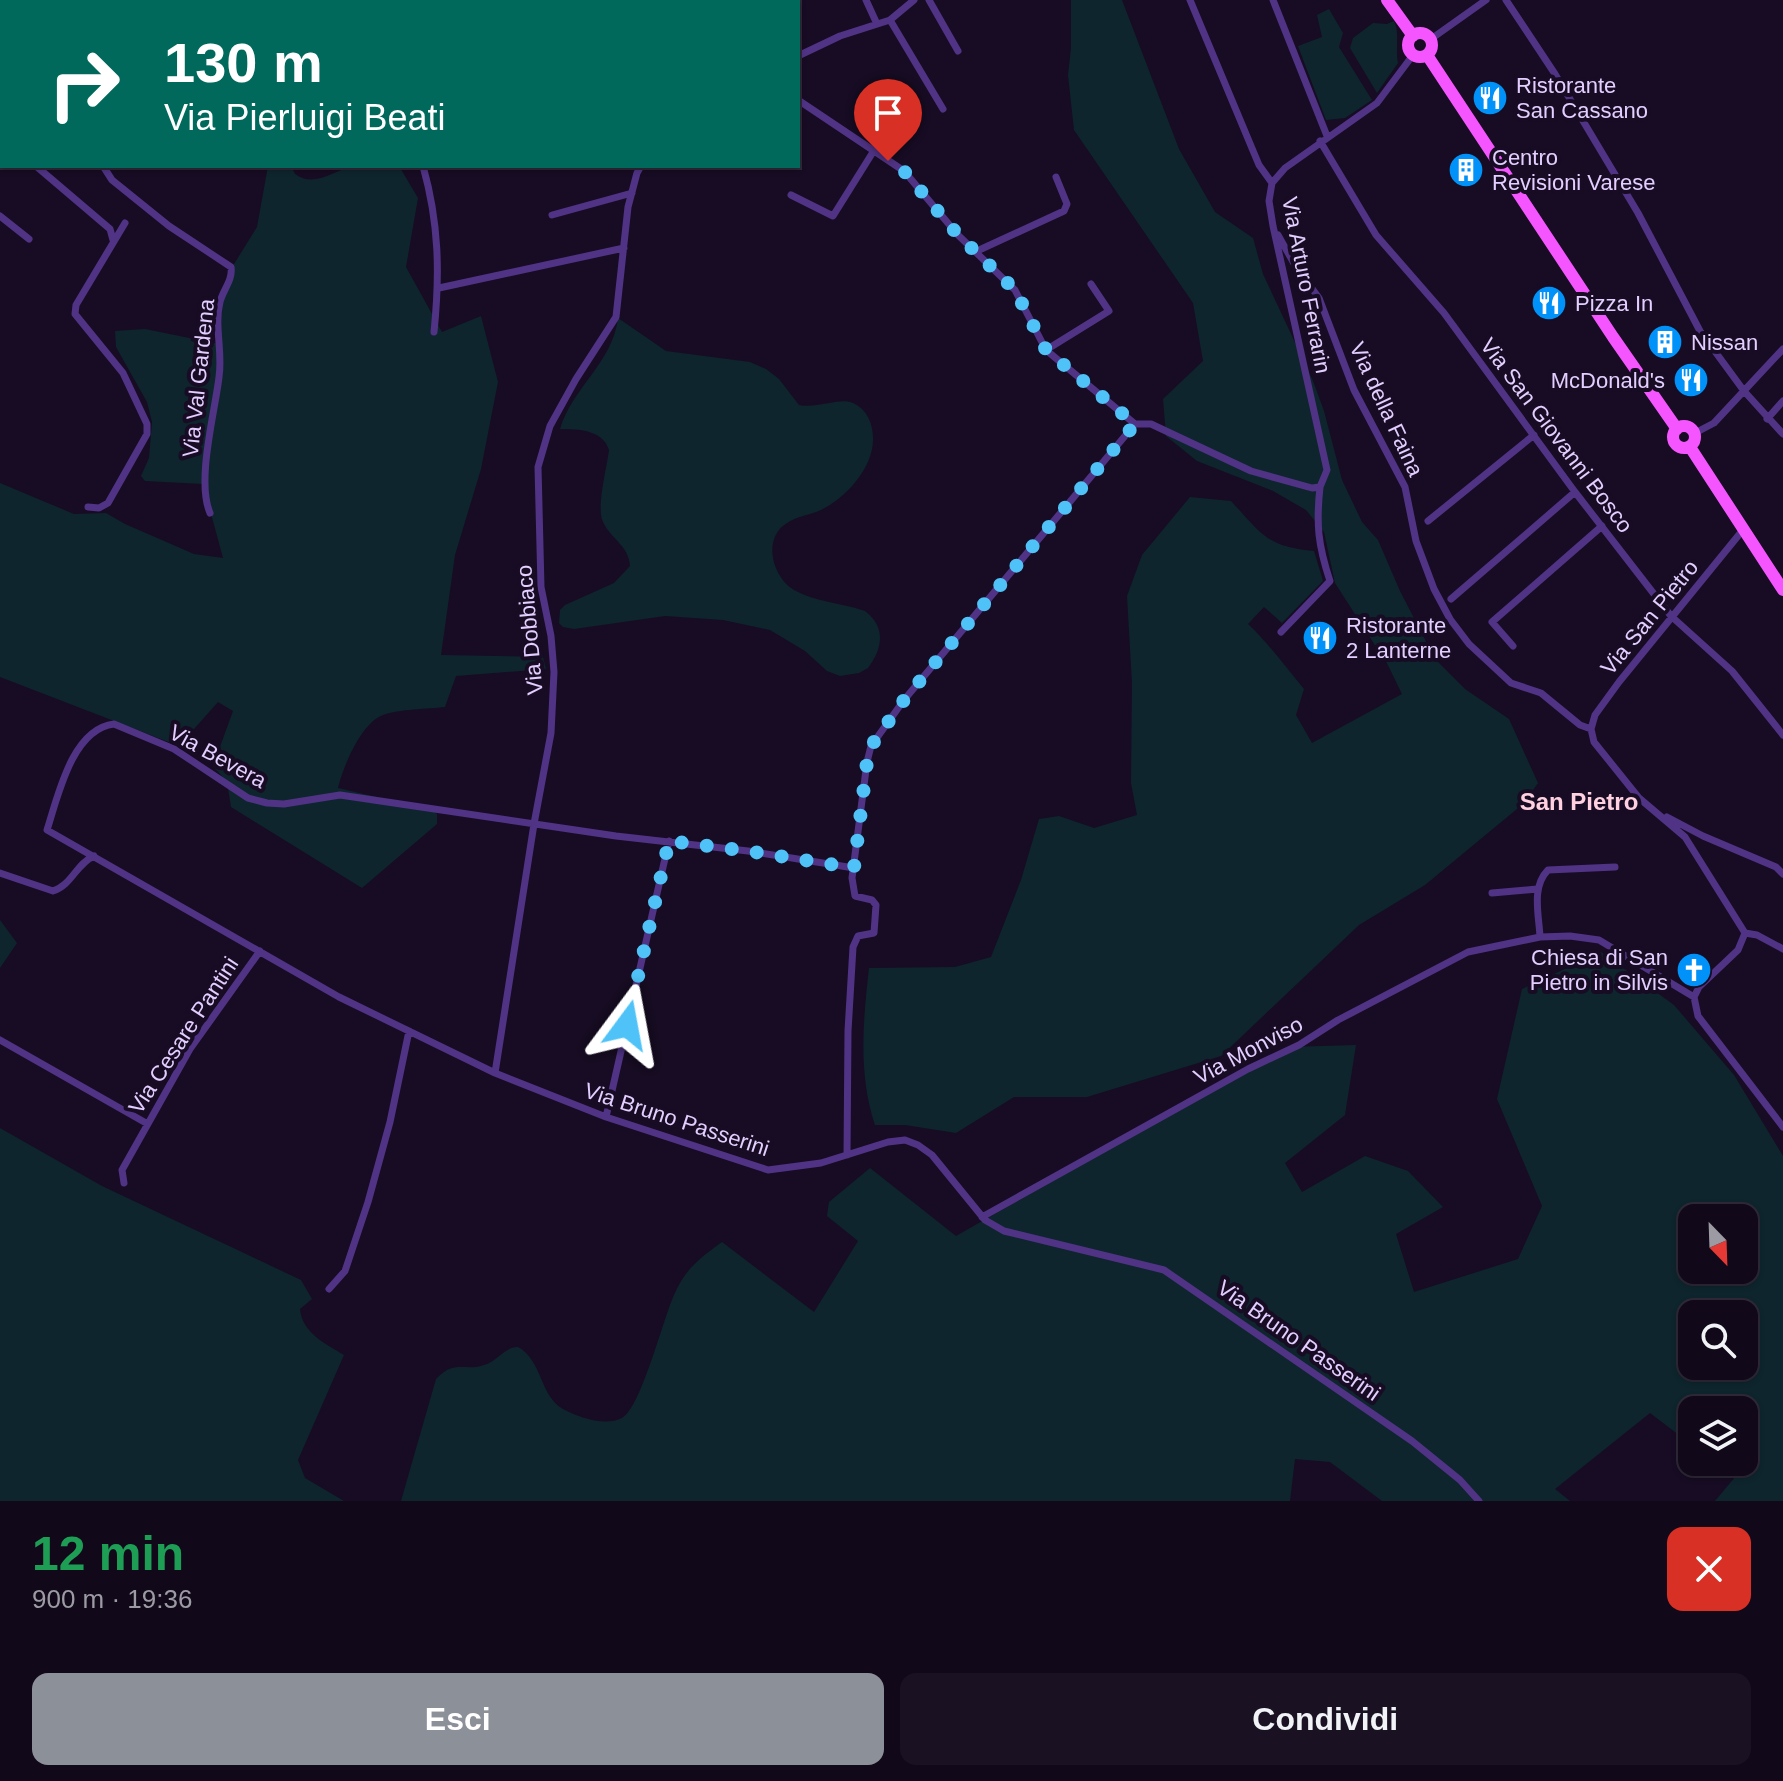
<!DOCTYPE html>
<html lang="it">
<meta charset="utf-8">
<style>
:root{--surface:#11091a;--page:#1a1223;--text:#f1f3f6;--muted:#9c9aa2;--line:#302a39;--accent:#8c9099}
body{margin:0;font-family:Helvetica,sans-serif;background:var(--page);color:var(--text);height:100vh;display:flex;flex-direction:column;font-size:30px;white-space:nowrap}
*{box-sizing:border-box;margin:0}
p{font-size:26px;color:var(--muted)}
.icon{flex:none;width:44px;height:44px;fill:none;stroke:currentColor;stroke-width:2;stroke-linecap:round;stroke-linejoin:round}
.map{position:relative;height:1501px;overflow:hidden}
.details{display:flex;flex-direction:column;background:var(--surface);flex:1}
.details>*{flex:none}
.hud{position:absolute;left:0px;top:0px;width:800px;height:168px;box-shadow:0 2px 6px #0004,0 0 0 2px var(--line);background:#00695c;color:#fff;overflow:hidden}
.needle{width:52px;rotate:157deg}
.controls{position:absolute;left:1678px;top:1204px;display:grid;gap:16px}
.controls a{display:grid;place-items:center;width:80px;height:80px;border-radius:16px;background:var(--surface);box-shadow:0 2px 6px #0004,0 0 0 2px var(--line);font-size:40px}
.pin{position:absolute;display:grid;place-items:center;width:68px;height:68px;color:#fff;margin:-82px -34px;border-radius:50% 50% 50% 0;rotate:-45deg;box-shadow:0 0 8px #0007}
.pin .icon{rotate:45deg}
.me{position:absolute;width:88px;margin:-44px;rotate:13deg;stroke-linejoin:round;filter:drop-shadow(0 0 6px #0008)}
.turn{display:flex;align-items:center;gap:28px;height:168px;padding:0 32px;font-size:36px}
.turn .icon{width:104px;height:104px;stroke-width:2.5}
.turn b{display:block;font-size:56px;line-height:68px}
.round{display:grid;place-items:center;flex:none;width:84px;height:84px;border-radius:16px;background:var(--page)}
.summary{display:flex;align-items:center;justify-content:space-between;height:136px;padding:0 32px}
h1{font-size:48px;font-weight:700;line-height:60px;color:#1e9e55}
.cta{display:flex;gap:16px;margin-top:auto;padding:16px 32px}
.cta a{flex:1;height:92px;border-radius:16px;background:var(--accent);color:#fff;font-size:32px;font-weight:700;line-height:92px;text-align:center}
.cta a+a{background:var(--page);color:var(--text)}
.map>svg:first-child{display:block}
.green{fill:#0e252d;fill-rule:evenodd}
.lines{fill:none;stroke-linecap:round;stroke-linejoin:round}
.minor{stroke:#503385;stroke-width:7}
.primary{stroke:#f555ff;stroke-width:12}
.route{stroke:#4fc3f7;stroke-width:14;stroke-dasharray:0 25.2}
.labels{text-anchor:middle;stroke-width:8;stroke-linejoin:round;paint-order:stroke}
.poi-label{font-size:22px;fill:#e3ceff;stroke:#170c23;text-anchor:start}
.street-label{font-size:22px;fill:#e3ceff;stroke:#170c23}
.neighbourhood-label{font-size:24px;font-weight:bold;fill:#ffd0df;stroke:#170c23}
</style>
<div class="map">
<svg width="1783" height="1501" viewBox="0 0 1783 1501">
<rect width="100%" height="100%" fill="#170c23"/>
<path class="green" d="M 1071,0 L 1122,0 L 1179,149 L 1215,212 L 1253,238 L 1263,274 L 1313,381 L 1324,411 L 1342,480 L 1362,522 L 1378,540 L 1400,591 L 1435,659 L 1465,689 L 1509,719 L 1538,783 L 1523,804 L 1425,885 L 1359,925 L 1221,1056 L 1087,1097 L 1014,1097 L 956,1133 L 905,1125 L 875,1125 C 858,1074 863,1021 869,968 L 955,967 L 991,957 L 1021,880 L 1039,819 L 1059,816 L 1094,828 L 1137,815 L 1131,783 L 1132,683 L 1127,596 L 1142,555 L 1190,497 L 1231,501 C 1261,533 1266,547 1314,551 L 1323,581 L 1282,623 L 1264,607 L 1248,624 C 1270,645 1285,666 1304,689 L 1296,715 L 1312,743 L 1402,694 L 1380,649 L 1378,650 L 1335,583 L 1324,532 L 1306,510 L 1273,491 L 1197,461 L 1166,436 L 1163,399 L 1203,361 L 1193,303 L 1074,130 L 1068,75 L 1071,48 Z
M 1329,9 L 1343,33 L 1339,47 L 1372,100 L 1345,118 L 1326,120 L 1298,46 L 1322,37 L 1317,15 Z
M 1394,21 C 1400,33 1395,48 1398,63 L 1377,93 L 1350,48 L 1353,38 L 1373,23 L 1387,24 Z
M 268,166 L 291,166 L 295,174 C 315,189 335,169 355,166 C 369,164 385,166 399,166 L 418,198 L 406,267 L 442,332 L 481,316 L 498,382 L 481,469 L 455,555 L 441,655 L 543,657 L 546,669 L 456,676 L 445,707 C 428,709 399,709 383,715 C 361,723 343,767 338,788 L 432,810 L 437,814 L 437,824 L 362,888 L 231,807 L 227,782 L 213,766 L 233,711 L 218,702 L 179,746 L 0,677 L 0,483 L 74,514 L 106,513 L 125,524 L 194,554 L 223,558 L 203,484 L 145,481 L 141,476 L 149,458 L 152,422 L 147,402 L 116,347 L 115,331 L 145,329 L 219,344 L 223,302 L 231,269 L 257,227 Z
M 618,318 L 666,351 L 750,362 L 766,369 L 779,379 L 799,405 C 817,409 840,397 853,403 C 867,409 873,424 873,438 C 874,467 846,498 821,510 C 810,515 797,516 787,523 C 762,538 772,577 794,590 C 815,602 842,603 865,611 C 886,627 883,648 868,668 L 859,673 L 840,676 L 827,671 L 805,651 L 770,630 L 723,620 L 665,616 L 574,629 L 563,627 L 559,623 L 560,610 L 565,605 L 614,583 L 630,566 C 629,546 611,539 603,522 C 596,508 607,467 609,450 C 603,430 579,429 560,429 C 572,388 613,362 618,318 Z
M 0,920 L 17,943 L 0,968 Z
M 1601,952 L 1674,1005 L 1734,1075 L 1783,1156 L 1783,1501 L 1715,1501 L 1735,1477 L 1715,1462 L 1744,1462 L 1744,1410 L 1692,1410 L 1692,1445 L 1650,1413 L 1555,1489 L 1570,1501 L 1382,1501 L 1330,1462 L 1295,1459 L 1290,1501 L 401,1501 L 436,1379 C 455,1359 464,1372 484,1365 C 498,1361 504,1347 518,1347 C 543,1361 539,1395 563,1409 C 578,1417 605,1427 622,1418 C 641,1408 663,1319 674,1295 C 685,1269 700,1258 722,1242 L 814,1312 L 858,1241 L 827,1216 L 829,1202 L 870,1168 L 956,1236 L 1289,1047 L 1356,1045 L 1345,1115 L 1285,1163 L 1302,1192 L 1365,1156 L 1408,1171 L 1443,1207 L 1396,1234 L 1414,1292 L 1518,1259 L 1542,1206 L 1497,1099 L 1522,989 ZM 1692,1218 L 1744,1218 L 1744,1270 L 1692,1270 ZM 1692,1314 L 1744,1314 L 1744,1366 L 1692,1366 Z
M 0,1128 L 102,1186 L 301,1280 L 312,1299 L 300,1309 C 302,1333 326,1344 344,1355 L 298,1460 L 305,1478 L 344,1501 L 0,1501 Z"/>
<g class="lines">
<path class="minor" d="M 401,0 L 401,2
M 734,0 L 735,2
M 866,0 L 877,24
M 929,0 L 958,51
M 1190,0 L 1259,165 L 1272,183
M 1273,0 L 1327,136
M 1506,0 L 1555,74 L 1638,213 L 1700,331 L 1744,391 L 1783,434
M 341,2 L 342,0
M 458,2 L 458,0
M 546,2 L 547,0
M 710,2 L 710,0
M 890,20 L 943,109
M 1431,39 L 1486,0
M 798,56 L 840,36 L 890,20 L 914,0
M 798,100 L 904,171 L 958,235 L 1015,290 L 1046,350 L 1135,424
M 0,107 L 2,108
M 0,129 L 2,131
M 1320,141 L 1376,235 L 1444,313 L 1575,492 L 1671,616 L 1732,671 L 1783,735
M 36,166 L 110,229 L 113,240
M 103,166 L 112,180 L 169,226 L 231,267 C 233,280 223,290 220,302 C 214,327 223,352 219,377 C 215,412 196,481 210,513
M 423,166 C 439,223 440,273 434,332
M 791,195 L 833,216 L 873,152
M 552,215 L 632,193
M 0,216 L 29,239
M 1278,235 L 1296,267 L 1319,298 L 1354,390 L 1405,487 L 1416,541 L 1434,589 L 1450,619 L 1469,644 L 1511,683 L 1541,693 L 1580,725 L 1591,729
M 977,251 L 1064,211 L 1067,204 L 1056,177
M 439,288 L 624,248
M 1046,350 L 1109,311 L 1091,284
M 1767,419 L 1783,401
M 1695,433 L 1714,423 L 1783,349
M 88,507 L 99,508 L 108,503 L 147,434 L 147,424 L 123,373 L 75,314 L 76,305 L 125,223
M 1428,521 L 1534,435
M 1451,599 L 1575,492
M 1281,632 L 1330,581 C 1318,545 1316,524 1320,487
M 1513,646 L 1492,622 L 1602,526
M 1591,729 L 1594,742 L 1639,798 L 1685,837 L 1745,933
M 1591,729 L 1595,715 L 1619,682 L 1742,531
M 1667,817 L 1703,836 L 1776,867 L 1783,874
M 854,868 L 748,851 L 616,836 L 340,795 L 284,804 L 267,803 L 248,798 L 174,749 L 114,724 C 72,729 58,796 47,830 L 339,997 L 495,1073 L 606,1117 L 768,1170 L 821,1163 L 888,1142 L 905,1140 L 918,1145 L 932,1155 L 985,1220 L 1004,1231 L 1164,1270 L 1412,1441 L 1460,1480 L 1479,1501
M 0,873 L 53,891 C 72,885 76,864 94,856
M 1492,893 L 1537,889
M 1745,933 L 1757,935 L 1783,949
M 1540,937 C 1539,915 1531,887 1548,870 L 1615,867
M 1694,997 L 1698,1016 L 1783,1127
M 1694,997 L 1699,987 L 1738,950 L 1745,933
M 0,1040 L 146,1123
M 495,1073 L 534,824 L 551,733 L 554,672 L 551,636 L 541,587 L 538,467 L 550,426 L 576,379 L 616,317 L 628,207 L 637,173 L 641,166
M 606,1117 L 669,841
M 847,1155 L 848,1031 L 853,947 L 858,936 L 874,933 L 876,905 L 872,900 L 855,896 L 852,878 L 867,762 L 871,746 L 904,700 L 1135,424 L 1151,424 L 1251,471 L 1312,488 L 1320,487 L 1327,470 L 1273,226 L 1269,201 L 1272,183 L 1285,168 L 1377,103 L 1413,55
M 124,1183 L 122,1170 L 190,1049 L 260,951
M 982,1217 L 1248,1069 L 1299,1045 L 1338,1020 L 1468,952 L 1540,937 L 1570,936 L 1599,940 L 1694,997
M 329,1289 L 345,1271 L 368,1202 L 390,1122 L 409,1031"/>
<path class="primary" d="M 1387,0 L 1413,36
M1408 45a12 12 0 1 1 24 0a12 12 0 1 1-24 0Z
M 1427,55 L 1613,337 L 1677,429
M1673 437a11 11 0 1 1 22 0a11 11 0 1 1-22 0Z
M 1690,447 L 1783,590"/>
</g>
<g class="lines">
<path class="route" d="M 627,1025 L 669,841 L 748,851 L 854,868 L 867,762 L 871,746 L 904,700 L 1135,424 L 1046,350 L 1015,290 L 958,235 L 904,171 L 888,161"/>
</g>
<defs>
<symbol id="restaurant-disc" viewBox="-11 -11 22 22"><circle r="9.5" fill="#0092f9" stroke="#170c23"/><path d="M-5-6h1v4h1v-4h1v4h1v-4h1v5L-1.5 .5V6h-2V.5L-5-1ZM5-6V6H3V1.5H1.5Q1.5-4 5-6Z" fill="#fff"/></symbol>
<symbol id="building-disc" viewBox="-11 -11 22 22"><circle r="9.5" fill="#0092f9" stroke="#170c23"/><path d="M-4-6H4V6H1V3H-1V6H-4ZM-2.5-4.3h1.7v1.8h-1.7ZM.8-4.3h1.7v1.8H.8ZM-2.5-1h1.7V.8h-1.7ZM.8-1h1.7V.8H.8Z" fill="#fff"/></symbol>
<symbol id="church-disc" viewBox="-11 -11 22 22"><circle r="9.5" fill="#0092f9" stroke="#170c23"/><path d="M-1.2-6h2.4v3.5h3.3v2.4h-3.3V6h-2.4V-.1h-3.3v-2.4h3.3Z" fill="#fff"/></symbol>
</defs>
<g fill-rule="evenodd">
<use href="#restaurant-disc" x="1470" y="78" width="40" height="40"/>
<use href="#building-disc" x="1446" y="150" width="40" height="40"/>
<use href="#restaurant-disc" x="1529" y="283" width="40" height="40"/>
<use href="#building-disc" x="1645" y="322" width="40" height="40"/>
<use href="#restaurant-disc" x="1671" y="360" width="40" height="40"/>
<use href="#restaurant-disc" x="1300" y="618" width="40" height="40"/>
<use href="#church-disc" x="1674" y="950" width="40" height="40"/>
</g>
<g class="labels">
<g class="poi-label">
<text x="1516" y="93">Ristorante<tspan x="1516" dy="25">San Cassano</tspan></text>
<text x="1492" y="165">Centro<tspan x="1492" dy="25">Revisioni Varese</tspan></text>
<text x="1575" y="311">Pizza In</text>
<text x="1691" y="350">Nissan</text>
<text x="1665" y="388" text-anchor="end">McDonald's</text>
<text x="1346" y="633">Ristorante<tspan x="1346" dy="25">2 Lanterne</tspan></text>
<text x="1668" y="965" text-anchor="end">Chiesa di San<tspan x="1668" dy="25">Pietro in Silvis</tspan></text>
</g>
<g class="street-label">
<text transform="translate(1307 285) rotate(79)" y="8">Via Arturo Ferrarin</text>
<text transform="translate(198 378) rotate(-84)" y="8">Via Val Gardena</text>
<text transform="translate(1387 409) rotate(65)" y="8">Via della Faina</text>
<text transform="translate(1557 435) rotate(53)" y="8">Via San Giovanni Bosco</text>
<text transform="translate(1649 617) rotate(-51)" y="8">Via San Pietro</text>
<text transform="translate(529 630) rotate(-95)" y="8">Via Dobbiaco</text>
<text transform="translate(218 756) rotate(29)" y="8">Via Bevera</text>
<text transform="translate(183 1035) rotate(-57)" y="8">Via Cesare Pantini</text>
<text transform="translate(1248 1050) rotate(-28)" y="8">Via Monviso</text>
<text transform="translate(677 1119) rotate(18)" y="8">Via Bruno Passerini</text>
<text transform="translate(1299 1340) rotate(35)" y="8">Via Bruno Passerini</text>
</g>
<g class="neighbourhood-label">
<text x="1579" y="810">San Pietro</text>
</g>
</g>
</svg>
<div class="controls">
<a><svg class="needle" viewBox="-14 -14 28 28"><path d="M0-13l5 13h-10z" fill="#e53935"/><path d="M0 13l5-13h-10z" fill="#9c9aa2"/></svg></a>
<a><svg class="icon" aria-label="search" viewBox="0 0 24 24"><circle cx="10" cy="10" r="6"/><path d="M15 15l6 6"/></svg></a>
<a><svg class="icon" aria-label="layers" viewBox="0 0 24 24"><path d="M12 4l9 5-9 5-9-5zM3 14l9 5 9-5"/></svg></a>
</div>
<div class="pin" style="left:888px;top:161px;background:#d93025"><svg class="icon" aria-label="arrive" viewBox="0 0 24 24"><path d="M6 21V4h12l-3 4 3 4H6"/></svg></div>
<svg class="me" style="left:627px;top:1025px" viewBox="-20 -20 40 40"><path d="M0-17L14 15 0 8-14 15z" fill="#4fc3f7" stroke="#fff" stroke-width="4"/></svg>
<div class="hud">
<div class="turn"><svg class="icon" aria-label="right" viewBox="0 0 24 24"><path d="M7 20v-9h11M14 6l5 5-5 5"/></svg><div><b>130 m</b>Via Pierluigi Beati</div></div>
</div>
</div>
<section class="details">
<div class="summary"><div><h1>12 min</h1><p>900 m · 19:36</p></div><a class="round" style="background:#d93025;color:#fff"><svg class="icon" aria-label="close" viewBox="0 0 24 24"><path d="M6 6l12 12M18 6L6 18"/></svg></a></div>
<div class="cta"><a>Esci</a><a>Condividi</a></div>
</section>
